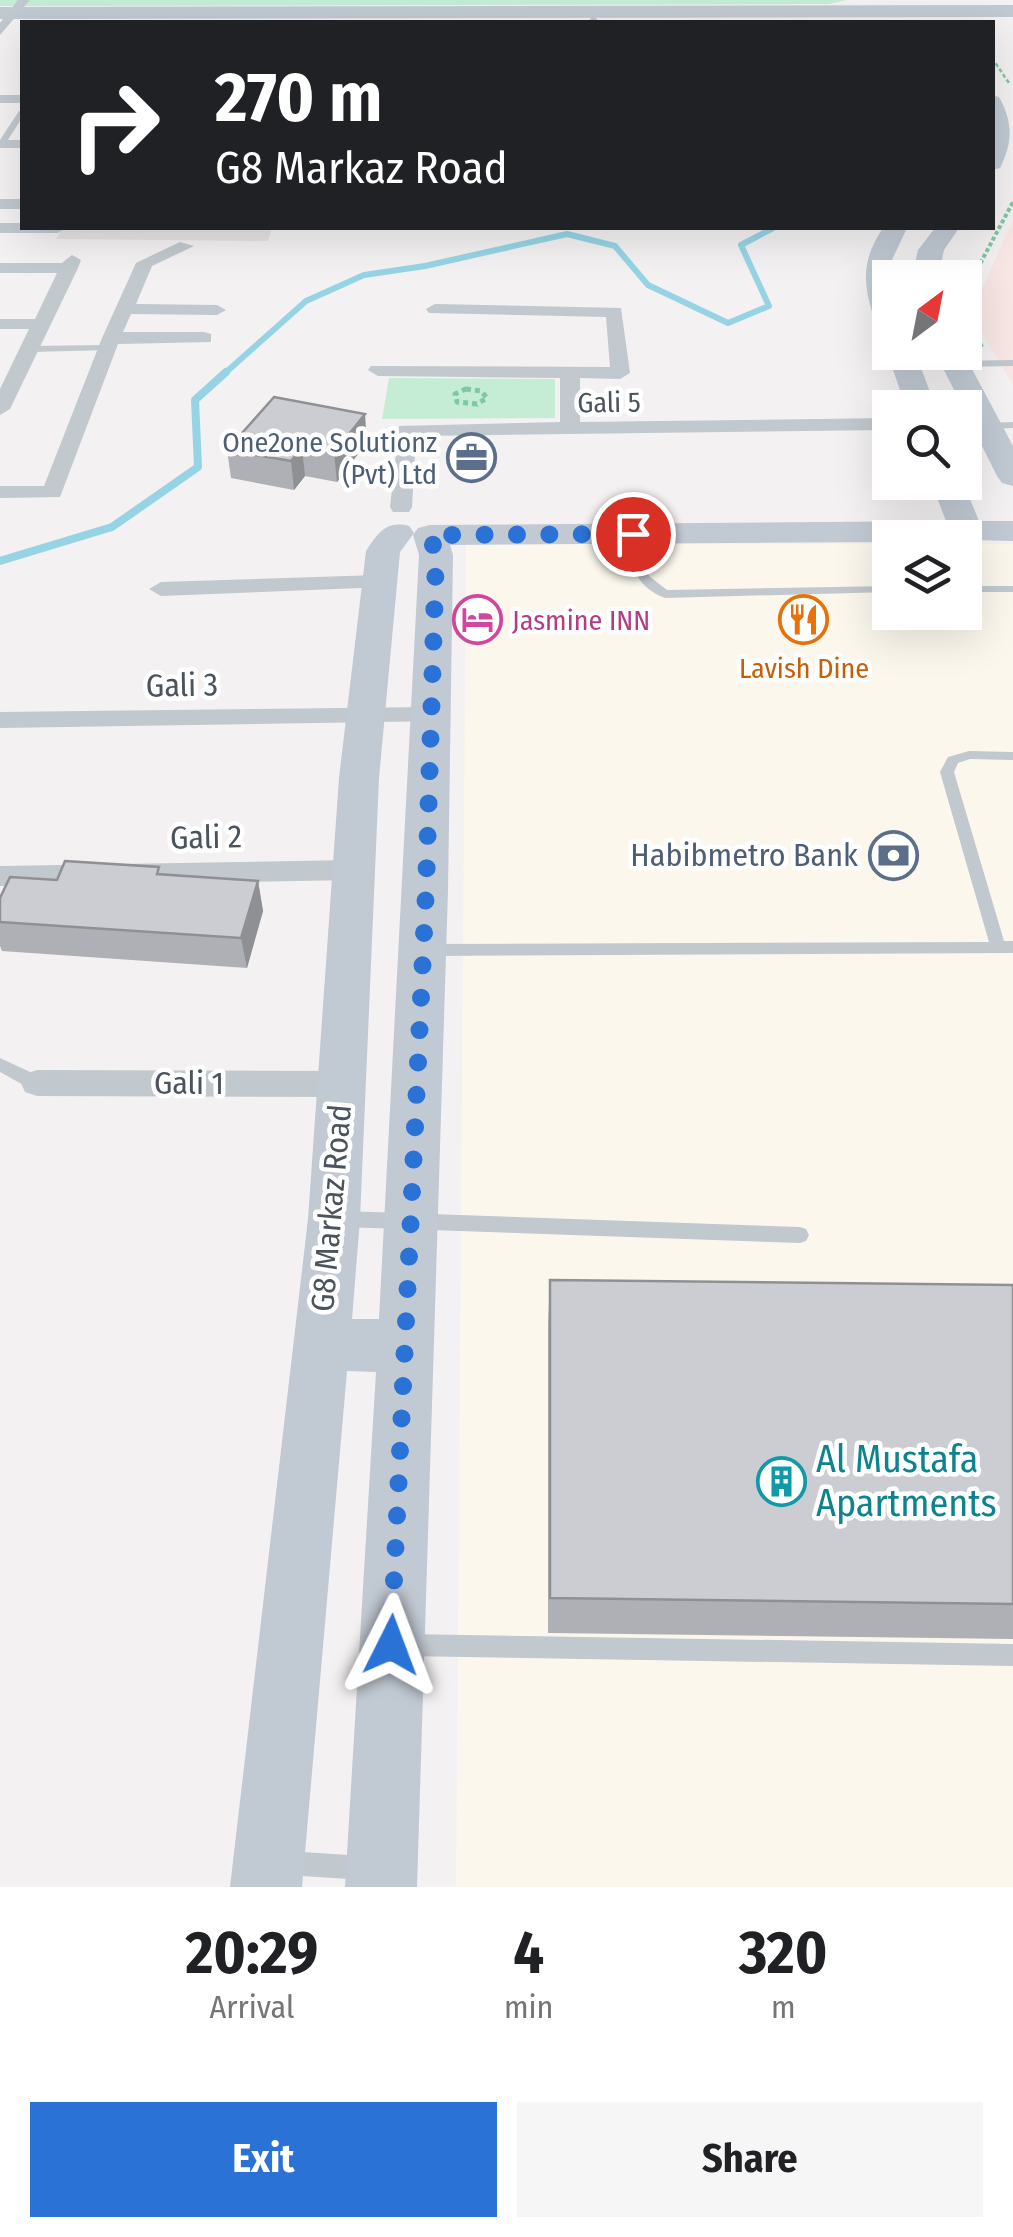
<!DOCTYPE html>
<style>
:root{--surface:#fff;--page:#f6f6f6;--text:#202124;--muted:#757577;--accent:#2a72d5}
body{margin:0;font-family:"Fira Sans Condensed",sans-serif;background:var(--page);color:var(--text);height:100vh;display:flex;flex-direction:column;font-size:38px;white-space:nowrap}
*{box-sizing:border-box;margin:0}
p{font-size:32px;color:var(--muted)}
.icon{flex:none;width:55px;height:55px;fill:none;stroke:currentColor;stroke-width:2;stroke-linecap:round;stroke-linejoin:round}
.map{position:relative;height:1887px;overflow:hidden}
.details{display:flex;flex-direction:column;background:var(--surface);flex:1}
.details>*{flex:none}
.top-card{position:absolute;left:20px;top:20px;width:975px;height:210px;border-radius:0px;box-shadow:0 10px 40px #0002;background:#202124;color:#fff;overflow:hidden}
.needle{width:65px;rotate:32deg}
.controls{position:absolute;left:872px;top:260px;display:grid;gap:20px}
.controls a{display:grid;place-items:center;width:110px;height:110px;border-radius:0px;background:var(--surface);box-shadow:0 10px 40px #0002;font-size:50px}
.pin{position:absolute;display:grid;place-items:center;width:85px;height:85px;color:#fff;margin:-42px;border:5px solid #fff;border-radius:50%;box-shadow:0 2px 10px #0007}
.me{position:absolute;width:110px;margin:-55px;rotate:3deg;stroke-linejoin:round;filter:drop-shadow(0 0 8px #0008)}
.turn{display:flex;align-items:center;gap:35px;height:210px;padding:0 30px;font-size:45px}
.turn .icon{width:130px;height:130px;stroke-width:2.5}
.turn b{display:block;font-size:70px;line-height:85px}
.eta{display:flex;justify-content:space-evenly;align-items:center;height:170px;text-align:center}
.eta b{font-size:60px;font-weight:700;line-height:70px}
.primary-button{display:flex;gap:20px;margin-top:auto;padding:20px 30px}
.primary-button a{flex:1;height:115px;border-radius:0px;background:var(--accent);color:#fff;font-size:40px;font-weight:700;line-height:115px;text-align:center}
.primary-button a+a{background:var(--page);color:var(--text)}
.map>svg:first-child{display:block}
.commercial{fill:#fbf7ed}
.education{fill:#e4e2e2}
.medical{fill:#f9e7e5}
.green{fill:#c5ecd4}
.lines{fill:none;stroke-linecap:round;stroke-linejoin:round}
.stream-far1{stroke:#96d4e5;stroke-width:6}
.stream{stroke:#96d4e5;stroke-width:8}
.path-far2{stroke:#7fc7a5;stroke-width:2.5;stroke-dasharray:4 2.5;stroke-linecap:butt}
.path-far1{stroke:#7fc7a5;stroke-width:4;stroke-dasharray:4 2.5;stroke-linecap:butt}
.path{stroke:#7fc7a5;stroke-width:5;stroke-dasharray:5 4;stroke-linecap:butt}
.lane{fill:#c1c8ce;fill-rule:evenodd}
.street{fill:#c1c8ce;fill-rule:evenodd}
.secondary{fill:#c1c9d3;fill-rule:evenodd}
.wall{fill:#afb0b5}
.shaded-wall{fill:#8f9094}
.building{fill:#cccdd3;stroke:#8f9094;stroke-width:2.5}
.route{stroke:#2a72d5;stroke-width:18;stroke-dasharray:0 32.4}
.labels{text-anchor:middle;stroke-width:9;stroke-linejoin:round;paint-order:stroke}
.far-street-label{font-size:28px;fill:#4b545d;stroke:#fff}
.far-service-label{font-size:28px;fill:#4e5e75;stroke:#fff;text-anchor:end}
.far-hotel-label{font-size:28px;fill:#b23c85;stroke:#fff;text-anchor:start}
.far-food-label{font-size:28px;fill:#c56008;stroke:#fff}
.street-label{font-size:32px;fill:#4b545d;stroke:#fff}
.service-label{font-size:32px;fill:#4e5e75;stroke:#fff;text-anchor:end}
.near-culture-label{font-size:38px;fill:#0d838f;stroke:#fff;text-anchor:start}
</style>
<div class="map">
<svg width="1013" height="1887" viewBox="0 0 1013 1887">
<rect width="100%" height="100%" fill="#f3f1f1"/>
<path class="commercial" d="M 466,544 L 890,544 L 890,612 L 965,612 L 965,544 L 1013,544 L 1013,1887 L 456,1887 Z"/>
<path class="education" d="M 63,228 L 272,228 L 268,241 L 56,239 Z"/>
<path class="medical" d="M 1013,220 L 1013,385 L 971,314 Z"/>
<path class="green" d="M 0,0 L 846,0 L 829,4 L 0,6 Z
M 389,378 L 555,379 L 555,418 L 382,419 Z"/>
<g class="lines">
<path class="stream-far1" d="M 224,374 L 306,301 L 364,275 L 425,266 L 567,234 L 615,246 L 648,285 L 728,323 L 769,306 L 741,245 L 773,228"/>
<path class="stream" d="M 0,561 L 112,527 L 198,467 L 195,400 L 226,372"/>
<path class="path-far2" d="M 992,58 L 1009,83"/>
<path class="path-far1" d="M 965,292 L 1013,202
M 965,315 L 982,347"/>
<path class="path" d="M 466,389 L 481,391 L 487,398 L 477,404 L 457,402 L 455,394 Z"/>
<path class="lane" d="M 19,111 L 22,111 L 22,118 L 4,146 L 0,146 L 0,140 Z
M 107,345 L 112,348 L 110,350 L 31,352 L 26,349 L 31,346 Z
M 1013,360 L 1013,366 L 955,367 L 950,364 L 955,361 Z
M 1013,422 L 1013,428 L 989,429 L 984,426 L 989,423 Z
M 633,530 L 639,533 L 649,576 L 667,590 L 890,586 L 890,592 L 665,598 C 632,585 633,564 627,533 Z
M 965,586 L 1013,586 L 1013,592 L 965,592 Z
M 969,751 L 1013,752 L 1013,760 L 970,759 L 958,763 L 954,772 L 1004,941 L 1013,941 L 1013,953 L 428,956 L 420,950 L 428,944 L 989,942 L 940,772 L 948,757 Z
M 0,1058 L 43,1078 L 45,1083 L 43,1088 C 29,1091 12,1078 0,1072 Z
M 343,1211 L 800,1227 L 806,1229 L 809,1235 L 806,1241 L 800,1243 L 343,1227 L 337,1224 L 334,1219 L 337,1214 Z
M 405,1634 L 1013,1644 L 1013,1666 L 405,1656 L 397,1653 L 394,1645 L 397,1637 Z
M 287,1851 L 364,1856 L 372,1860 L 376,1868 L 372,1876 L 364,1880 L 287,1875 L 279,1871 L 275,1863 L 279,1855 Z"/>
<path class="street" d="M 18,0 L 30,0 L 0,35 L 0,23 Z
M 592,17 L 596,18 L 599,22 L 587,22 Z
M 0,95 L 22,95 L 22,103 L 0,103 Z
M 0,140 L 22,140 L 22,148 L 0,148 Z
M 0,199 L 22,199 L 22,209 L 0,209 Z
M 0,223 L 22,223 L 22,228 L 66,228 L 58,233 L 0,233 Z
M 180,242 L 194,246 L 152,266 L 136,304 L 217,305 L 226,310 L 217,315 L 131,314 L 123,332 L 204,332 L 211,334 L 211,342 L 118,344 L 60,497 L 0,498 L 0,486 L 44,486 L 102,338 L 136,263 Z
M 72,255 L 81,260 L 78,268 L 10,409 L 0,415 L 0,389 L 29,329 L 0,329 L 0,319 L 35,319 L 57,273 L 0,273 L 0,263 L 62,263 Z
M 435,304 L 621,308 L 630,373 L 620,379 L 580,378 L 580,422 L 890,418 L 890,430 L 416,436 L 412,507 L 409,512 L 393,512 L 390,507 L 399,426 L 560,422 L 560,378 L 378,376 L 368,370 L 371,366 L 610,367 L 606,317 L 429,313 L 426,309 Z
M 378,575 L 390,582 L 386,587 L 161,596 L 149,589 L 161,582 Z
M 430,707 L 443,715 L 439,721 L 0,728 L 0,712 Z
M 353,860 L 363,863 L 367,870 L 363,877 L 353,880 L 0,886 L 0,866 Z
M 37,1070 L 342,1071 L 354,1075 L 358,1084 L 354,1093 L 342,1097 L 37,1096 L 25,1092 L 21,1083 L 25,1074 Z"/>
<path class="secondary" d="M 1013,5 L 1013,17 L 0,19 L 0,7 Z
M 992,95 L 999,97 C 1013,122 1013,142 1000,168 L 992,170 Z
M 883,228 L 907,228 L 890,264 L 890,332 L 876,324 C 863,286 860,262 883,228 Z
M 935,228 L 959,228 L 944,250 L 938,278 L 912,278 L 918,250 Z
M 890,347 L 890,352 L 915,352 L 936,408 L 906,408 L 887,352 Z
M 935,352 L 963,352 L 1013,446 L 1013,486 L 1002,483 L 997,476 Z
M 931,482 L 963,482 L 979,521 L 1013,521 L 1013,541 L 890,538 L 890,542 L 450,545 L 453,555 L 448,890 L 417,1887 L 345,1887 L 376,1372 L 347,1371 L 302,1887 L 230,1887 L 308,1219 L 339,778 L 366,551 C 378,533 386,520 409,526 L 414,533 L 400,552 L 379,778 L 360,1219 L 352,1319 L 379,1319 L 419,555 L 413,535 L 418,528 L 430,525 L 946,521 Z"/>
</g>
<path class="wall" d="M 367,442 L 337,482 L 305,476 L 294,490 L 231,478 L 227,450 Z
M 161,875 L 258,881 L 263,911 L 247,968 L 2,951 L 0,946 L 0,898 L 57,880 Z
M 550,1280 L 1013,1285 L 1013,1639 L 548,1633 L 548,1324 Z"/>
<path class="shaded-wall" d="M 365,414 L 367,442 L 337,482 L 334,453 Z
M 302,448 L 305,476 L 294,490 L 291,461 Z
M 258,881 L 263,911 L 247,968 L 241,938 Z"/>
<path class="building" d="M 274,397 L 365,414 L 334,453 L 302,448 L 291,461 L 227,450 Z
M 65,861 L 159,867 L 157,874 L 258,881 L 241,938 L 0,922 L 0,898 L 10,877 L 57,880 Z
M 550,1280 L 1013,1285 L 1013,1604 L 550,1598 Z"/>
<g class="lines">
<path class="route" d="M 391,1645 L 426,890 L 436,555 L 430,535 L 633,534"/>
</g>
<defs>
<symbol id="office-ring" viewBox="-11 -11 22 22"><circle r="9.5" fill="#fff" stroke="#5c6f8a" stroke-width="1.5"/><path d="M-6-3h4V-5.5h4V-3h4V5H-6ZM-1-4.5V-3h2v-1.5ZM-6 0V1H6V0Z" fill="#5c6f8a"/></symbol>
<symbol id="hotel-ring" viewBox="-11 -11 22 22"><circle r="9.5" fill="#fff" stroke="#d1479c" stroke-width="1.5"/><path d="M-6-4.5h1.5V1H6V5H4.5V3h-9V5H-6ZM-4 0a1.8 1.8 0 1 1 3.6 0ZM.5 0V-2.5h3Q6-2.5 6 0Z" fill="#d1479c"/></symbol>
<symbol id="restaurant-ring" viewBox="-11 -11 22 22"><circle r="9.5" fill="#fff" stroke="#e8710a" stroke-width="1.5"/><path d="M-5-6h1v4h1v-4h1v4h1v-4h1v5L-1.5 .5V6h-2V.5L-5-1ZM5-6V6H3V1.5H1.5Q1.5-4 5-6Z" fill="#e8710a"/></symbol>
<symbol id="bank-ring" viewBox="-11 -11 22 22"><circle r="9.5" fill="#fff" stroke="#5c6f8a" stroke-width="1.5"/><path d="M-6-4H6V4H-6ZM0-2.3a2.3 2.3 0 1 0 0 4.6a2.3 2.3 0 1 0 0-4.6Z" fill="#5c6f8a"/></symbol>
<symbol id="building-ring" viewBox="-11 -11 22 22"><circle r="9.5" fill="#fff" stroke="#0f9aa8" stroke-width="1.5"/><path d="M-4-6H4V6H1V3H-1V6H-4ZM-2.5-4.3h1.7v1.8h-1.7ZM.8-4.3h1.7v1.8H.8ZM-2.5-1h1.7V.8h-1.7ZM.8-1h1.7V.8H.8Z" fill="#0f9aa8"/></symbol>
</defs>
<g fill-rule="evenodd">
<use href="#office-ring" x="444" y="430" width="55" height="55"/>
<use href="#hotel-ring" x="450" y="592" width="55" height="55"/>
<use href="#restaurant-ring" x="776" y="592" width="55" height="55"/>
<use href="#bank-ring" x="866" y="828" width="55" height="55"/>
<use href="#building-ring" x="754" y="1454" width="55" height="55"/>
</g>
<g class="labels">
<g class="far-street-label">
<text transform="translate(609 402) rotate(-1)" y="10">Gali 5</text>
</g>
<g class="far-service-label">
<text x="437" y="452">One2one Solutionz<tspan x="437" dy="32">(Pvt) Ltd</tspan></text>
</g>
<g class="far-hotel-label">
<text x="512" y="630">Jasmine INN</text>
</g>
<g class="far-food-label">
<text x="804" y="678">Lavish Dine</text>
</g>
<g class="street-label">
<text transform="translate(182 685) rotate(-1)" y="11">Gali 3</text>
<text transform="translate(206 837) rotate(-1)" y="11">Gali 2</text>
<text x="189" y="1094">Gali 1</text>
<text transform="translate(331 1208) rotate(-85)" y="11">G8 Markaz Road</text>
</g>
<g class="service-label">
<text x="858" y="866">Habibmetro Bank</text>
</g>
<g class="near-culture-label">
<text x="816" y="1472">Al Mustafa<tspan x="816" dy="44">Apartments</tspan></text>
</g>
</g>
</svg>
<div class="controls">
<a><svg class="needle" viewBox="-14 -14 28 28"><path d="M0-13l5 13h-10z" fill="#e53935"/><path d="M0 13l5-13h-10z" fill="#757577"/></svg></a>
<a><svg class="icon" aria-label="search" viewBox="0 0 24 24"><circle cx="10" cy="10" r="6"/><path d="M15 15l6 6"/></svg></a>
<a><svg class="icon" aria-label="layers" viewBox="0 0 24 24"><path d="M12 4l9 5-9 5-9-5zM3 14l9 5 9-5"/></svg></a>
</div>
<div class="pin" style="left:633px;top:534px;background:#d93025"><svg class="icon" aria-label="arrive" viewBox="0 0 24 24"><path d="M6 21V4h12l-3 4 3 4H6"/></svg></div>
<svg class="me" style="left:391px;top:1645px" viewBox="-20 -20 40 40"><path d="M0-17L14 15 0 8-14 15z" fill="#2a72d5" stroke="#fff" stroke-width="4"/></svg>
<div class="top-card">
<div class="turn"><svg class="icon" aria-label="right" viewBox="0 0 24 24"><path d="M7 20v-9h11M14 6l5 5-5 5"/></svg><div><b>270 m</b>G8 Markaz Road</div></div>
</div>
</div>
<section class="details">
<div class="eta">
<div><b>20:29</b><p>Arrival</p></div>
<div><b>4</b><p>min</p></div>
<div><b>320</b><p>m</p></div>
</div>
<div class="primary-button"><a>Exit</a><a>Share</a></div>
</section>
